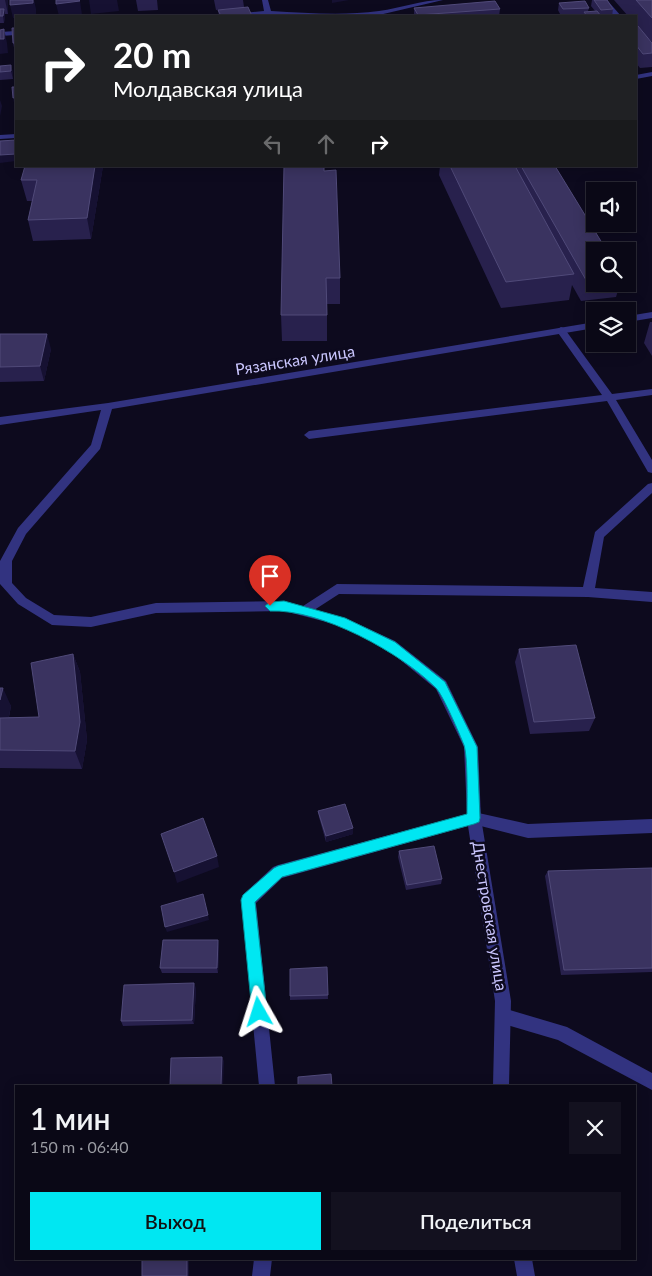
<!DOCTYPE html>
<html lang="ru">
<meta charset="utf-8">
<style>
:root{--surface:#0a0816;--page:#13111f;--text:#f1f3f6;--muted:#999aa1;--line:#2a2935;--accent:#00e7f2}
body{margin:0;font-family:Lato,sans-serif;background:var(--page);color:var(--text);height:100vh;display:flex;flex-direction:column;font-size:19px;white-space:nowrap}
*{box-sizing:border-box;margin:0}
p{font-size:16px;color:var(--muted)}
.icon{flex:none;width:28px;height:28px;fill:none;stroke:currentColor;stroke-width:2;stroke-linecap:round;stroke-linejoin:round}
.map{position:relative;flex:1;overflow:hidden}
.drawer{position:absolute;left:15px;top:1085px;width:621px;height:175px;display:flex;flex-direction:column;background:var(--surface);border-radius:0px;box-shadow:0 2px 12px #0003,0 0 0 1px var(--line)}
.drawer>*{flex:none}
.guide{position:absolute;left:15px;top:15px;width:622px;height:152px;border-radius:0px;box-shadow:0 2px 12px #0003,0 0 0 1px var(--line);background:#202124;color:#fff;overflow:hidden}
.buttons{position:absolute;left:586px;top:182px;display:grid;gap:10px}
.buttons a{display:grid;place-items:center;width:50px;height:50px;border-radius:0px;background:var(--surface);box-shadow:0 2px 12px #0003,0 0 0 1px var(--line);font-size:25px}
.pin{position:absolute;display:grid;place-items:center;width:42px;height:42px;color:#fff;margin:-51px -21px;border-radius:50% 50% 50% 0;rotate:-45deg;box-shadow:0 0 5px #0007}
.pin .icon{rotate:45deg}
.me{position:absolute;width:55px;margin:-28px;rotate:354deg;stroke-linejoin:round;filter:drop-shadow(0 0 4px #0008)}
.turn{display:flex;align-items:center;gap:18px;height:105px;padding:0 15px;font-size:22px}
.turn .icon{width:65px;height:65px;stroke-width:2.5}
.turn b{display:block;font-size:35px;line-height:42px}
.lanes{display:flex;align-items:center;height:48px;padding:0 15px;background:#0003;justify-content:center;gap:25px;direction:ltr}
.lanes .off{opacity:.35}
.round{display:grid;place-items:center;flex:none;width:52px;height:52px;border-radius:0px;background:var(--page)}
.overview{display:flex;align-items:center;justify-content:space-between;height:85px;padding:0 15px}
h1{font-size:30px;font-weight:600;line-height:38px}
.primary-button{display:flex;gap:10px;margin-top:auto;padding:10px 15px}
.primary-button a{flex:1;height:58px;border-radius:0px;background:var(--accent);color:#111;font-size:20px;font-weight:600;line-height:58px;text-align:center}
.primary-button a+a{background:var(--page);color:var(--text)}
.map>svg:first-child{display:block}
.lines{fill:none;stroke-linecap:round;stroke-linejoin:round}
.lane{fill:#323380;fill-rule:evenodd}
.street{fill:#323380;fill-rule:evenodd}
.wall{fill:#28214d}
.shaded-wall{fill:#161132}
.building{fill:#3a3360;stroke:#504a79}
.route{fill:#00e7f2;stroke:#00969d}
.labels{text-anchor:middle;stroke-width:5;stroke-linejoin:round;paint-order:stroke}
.street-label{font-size:16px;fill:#cbc7ff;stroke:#0d0a1e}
</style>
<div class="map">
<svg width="652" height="1276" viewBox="0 0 652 1276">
<rect width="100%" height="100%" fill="#0d0a1e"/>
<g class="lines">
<path class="lane" d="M 600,0 L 607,0 L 621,16 L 614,16 Z
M 561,327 L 564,328 L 612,394 L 652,389 L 652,395 L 616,400 L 652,460 L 652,473 L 648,472 L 607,401 L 309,439 L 304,435 L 309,431 L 602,395 L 556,330 Z
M 652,483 L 652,493 L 604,537 L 595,588 L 652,592 L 652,602 L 588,597 L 339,594 L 308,614 L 300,614 L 298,611 L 300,608 L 337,584 L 583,587 L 595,532 L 648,484 Z
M 474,812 L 528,824 L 652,819 L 652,833 L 528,838 L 469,823 L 467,818 L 469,813 Z
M 503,1008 L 567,1027 L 652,1073 L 652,1090 L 558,1040 L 497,1022 L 495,1016 L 497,1010 Z"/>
<path class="street" d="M 262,0 L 268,0 L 271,11 C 307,13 343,16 379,11 C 401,8 421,0 443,0 L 379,15 L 227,16 L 230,14 L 264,11 Z
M 16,31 L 16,35 L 0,36 L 0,32 Z
M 652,72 L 652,76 L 636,79 L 636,75 Z
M 16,134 L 16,138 L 0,139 L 0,135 Z
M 652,312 L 652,318 L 628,322 L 628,316 Z
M 595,322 L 595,328 L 112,409 L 100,449 L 26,534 L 12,561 L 12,583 L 26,598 L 54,615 L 91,617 L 156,603 L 284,601 L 345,618 L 395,641 L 446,681 L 478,747 L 481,818 L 511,1001 L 509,1086 L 493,1086 L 495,1001 L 468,826 L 282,878 L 256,903 L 275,1086 L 259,1086 L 241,900 L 243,895 L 273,867 L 278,865 L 467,814 L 464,747 L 436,689 L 387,649 L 338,625 L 284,611 L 156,613 L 91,627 L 52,625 L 18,604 L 0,584 L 0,561 L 18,528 L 91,445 L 101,410 L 0,425 L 0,417 L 108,403 Z
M 254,1259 L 272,1259 L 270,1276 L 252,1276 Z
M 514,1259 L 532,1259 L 535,1276 L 517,1276 Z"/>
</g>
<path class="wall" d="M 0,0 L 8,0 L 8,14 L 5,14 L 4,23 L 0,23 Z
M 136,0 L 157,0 L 158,10 L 138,11 Z
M 214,0 L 243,0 L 244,7 L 252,16 L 219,16 L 218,10 L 229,9 L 216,10 Z
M 592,0 L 607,0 L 613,9 L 612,16 L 583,16 L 583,15 L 561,16 L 558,10 L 559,3 L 589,8 L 588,11 L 595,11 L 591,6 Z
M 614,0 L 652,0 L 652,42 L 646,36 L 652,43 L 652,67 L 640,68 L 636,63 L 636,26 L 637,26 L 636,25 L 636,16 L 628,16 Z
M 414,8 L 500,9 L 499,16 L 414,16 Z
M 16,28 L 16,57 L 13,43 Z
M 0,66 L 13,72 L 13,79 L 0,80 Z
M 103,166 L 91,239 L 33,241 L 28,220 L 32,201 L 27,201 L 21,180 Z
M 440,166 L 555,166 L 595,251 L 595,284 L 620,284 L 616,297 L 581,301 L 572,285 L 569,300 L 501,308 L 439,175 Z
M 324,171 L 340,278 L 340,304 L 327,304 L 327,341 L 282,341 L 281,315 Z
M 650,322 L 652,322 L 652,356 L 644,343 Z
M 0,334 L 51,349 L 44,381 L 0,382 Z
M 519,649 L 595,718 L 589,731 L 530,734 L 515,662 Z
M 73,654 L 80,672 L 87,740 L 82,769 L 0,768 L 0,688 L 11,706 L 9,717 L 39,717 Z
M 318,811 L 353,834 L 326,842 L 319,817 Z
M 399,851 L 442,879 L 441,884 L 406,890 L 398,857 Z
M 652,868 L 652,972 L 561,975 L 545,876 L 548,871 Z
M 219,945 L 218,973 L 162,973 L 160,968 Z
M 327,967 L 328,999 L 290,1000 L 290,996 Z
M 196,988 L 194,1024 L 123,1026 L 121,1021 Z"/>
<path class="shaded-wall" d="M 5,0 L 8,0 L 8,14 Z
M 34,0 L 36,9 L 36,16 L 16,16 L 16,18 L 13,18 L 10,5 Z
M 89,0 L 117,0 L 119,11 L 91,14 Z
M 332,0 L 349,0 L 332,3 Z
M 80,1 L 82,15 L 59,16 L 56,4 Z
M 4,9 L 5,16 L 4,23 L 3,16 Z
M 4,29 L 7,43 L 8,53 L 0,54 L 0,39 Z
M 11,65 L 13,72 L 13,79 L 11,71 Z
M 16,97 L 16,112 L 13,98 Z
M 0,100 L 2,106 L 0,116 Z
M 16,154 L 16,161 L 0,163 L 0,155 Z
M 95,166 L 103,166 L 91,239 L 87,218 Z
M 47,334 L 51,349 L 44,381 L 40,366 Z
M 73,654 L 80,672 L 87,740 L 82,769 L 75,751 Z
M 3,688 L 11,706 L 5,735 L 0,725 L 0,700 Z
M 353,828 L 353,834 L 326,842 L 326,836 Z
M 217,856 L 219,867 L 177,883 L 174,872 Z
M 208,915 L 209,920 L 167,932 L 165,927 Z
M 218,940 L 219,945 L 218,973 L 217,968 Z
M 194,983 L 196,988 L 194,1024 L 192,1020 Z
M 222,1057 L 224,1061 L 223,1086 L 221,1086 Z
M 187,1259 L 189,1259 L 189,1276 L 187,1276 Z"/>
<path class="building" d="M 10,0 L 33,0 L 33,3 L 10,5 Z
M 56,0 L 79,0 L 80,1 L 56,4 Z
M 594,0 L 607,0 L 613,9 L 601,10 Z
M 636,0 L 652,0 L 652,18 Z
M 495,1 L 500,9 L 418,15 L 414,8 Z
M 585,1 L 589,8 L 563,9 L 559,3 Z
M 248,7 L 252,16 L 221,16 L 218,10 Z
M 0,9 L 4,9 L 3,16 L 0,16 Z
M 597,11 L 601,16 L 587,16 L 584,12 Z
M 636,26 L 638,26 L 652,43 L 652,53 L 643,54 L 636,45 Z
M 12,28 L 16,28 L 16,43 L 13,43 Z
M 4,29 L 4,39 L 0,39 L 0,30 Z
M 11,65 L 11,71 L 0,72 L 0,66 Z
M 12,87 L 16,87 L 16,97 L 13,98 Z
M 16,140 L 16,154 L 0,155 L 0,141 Z
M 25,166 L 95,166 L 87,218 L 28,220 L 37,180 L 21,180 Z
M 284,166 L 324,166 L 324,171 L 336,170 L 340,278 L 326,278 L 327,315 L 281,315 Z
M 450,166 L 515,166 L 574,274 L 506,282 Z
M 521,166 L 555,166 L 607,251 L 595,251 L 595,279 L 586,280 Z
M 0,334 L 47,334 L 40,366 L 0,367 Z
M 576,645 L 595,718 L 534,722 L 519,649 Z
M 73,654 L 80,722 L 75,751 L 0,750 L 0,718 L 39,717 L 31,663 Z
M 0,688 L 3,688 L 0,700 Z
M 345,804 L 353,828 L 326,836 L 318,811 Z
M 203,818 L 217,856 L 174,872 L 161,834 Z
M 434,846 L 442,879 L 407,885 L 399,851 Z
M 652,868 L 652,968 L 564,970 L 548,871 Z
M 203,894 L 208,915 L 165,927 L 161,906 Z
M 163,940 L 218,940 L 217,968 L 160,968 Z
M 327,967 L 328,995 L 290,996 L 290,969 Z
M 194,983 L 192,1020 L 121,1021 L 124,985 Z
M 222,1057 L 221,1086 L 170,1086 L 171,1058 Z
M 331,1074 L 332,1086 L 298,1086 L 298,1077 Z
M 142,1259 L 187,1259 L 187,1276 L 142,1276 Z"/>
<path class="route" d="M 284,601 L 345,618 L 395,642 L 445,682 L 477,747 L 480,818 L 479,822 L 474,824 L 282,877 L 255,902 L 267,1012 L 264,1017 L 259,1019 L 254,1017 L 252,1012 L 241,900 L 243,895 L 274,868 L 278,866 L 467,814 C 467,798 468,758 464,745 C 460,735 443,695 436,688 C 400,652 321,609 270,611 L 265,606 L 270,602 Z"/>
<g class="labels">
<g class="street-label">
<text transform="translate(295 360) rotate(-9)" y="6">Рязанская улица</text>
<text transform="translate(490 916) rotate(81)" y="6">Днестровская улица</text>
</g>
</g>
</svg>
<div class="buttons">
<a><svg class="icon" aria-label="sound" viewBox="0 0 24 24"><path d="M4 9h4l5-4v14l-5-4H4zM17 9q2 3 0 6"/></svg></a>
<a><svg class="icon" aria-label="search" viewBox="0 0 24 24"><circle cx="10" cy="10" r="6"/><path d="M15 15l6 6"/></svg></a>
<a><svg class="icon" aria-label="layers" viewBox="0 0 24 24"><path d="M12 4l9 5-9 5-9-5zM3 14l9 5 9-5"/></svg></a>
</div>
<div class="pin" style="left:270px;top:606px;background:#d93025"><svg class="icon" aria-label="arrive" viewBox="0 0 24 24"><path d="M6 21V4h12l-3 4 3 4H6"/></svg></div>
<svg class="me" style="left:259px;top:1012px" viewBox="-20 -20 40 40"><path d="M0-17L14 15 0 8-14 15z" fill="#00e7f2" stroke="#fff" stroke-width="4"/></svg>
<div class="guide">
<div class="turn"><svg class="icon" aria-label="right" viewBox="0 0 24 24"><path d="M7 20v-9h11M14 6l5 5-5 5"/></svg><div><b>20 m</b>Молдавская улица</div></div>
<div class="lanes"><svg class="icon off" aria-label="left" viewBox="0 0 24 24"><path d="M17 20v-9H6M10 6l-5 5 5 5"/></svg><svg class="icon off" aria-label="ahead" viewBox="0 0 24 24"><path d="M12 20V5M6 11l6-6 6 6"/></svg><svg class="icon" aria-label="right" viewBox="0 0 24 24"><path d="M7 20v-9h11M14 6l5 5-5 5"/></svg></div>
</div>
<section class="drawer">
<div class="overview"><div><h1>1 мин</h1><p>150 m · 06:40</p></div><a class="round"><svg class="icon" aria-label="close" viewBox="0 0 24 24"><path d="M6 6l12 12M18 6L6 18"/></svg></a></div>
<div class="primary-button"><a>Выход</a><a>Поделиться</a></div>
</section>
</div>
